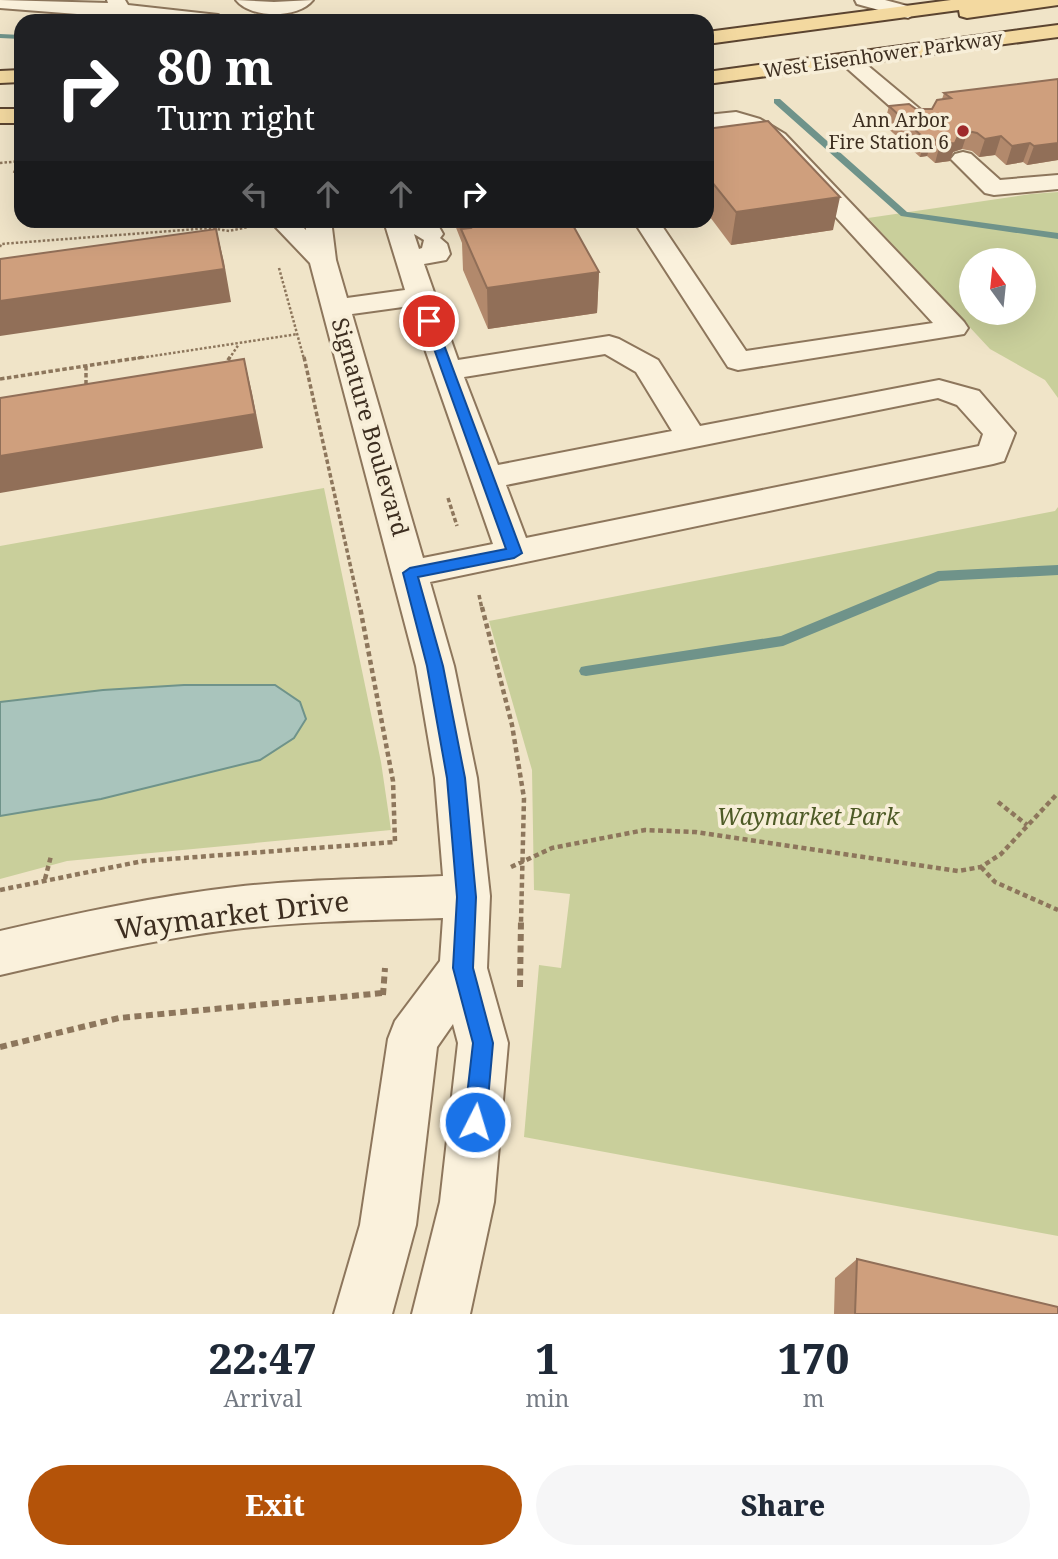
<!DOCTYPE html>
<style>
:root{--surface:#fff;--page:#f6f6f7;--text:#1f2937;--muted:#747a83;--accent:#b45309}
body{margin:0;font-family:"Noto Serif",serif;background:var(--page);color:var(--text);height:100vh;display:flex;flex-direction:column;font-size:26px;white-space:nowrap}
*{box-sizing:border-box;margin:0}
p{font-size:23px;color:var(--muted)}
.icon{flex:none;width:38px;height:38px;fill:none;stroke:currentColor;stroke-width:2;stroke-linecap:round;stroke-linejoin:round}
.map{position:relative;height:1314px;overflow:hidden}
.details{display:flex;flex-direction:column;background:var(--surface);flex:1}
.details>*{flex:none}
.top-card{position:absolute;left:14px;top:14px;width:700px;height:214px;border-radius:21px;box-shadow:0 7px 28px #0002;background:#202124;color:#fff;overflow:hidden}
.needle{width:46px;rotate:345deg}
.fabs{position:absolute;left:959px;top:248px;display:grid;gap:14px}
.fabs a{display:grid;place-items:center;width:77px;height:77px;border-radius:50%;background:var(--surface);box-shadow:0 7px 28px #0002;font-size:35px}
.pin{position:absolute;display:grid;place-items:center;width:60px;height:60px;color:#fff;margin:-30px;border:4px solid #fff;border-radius:50%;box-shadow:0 2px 7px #0007}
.me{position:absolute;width:77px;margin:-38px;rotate:5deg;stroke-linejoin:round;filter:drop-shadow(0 0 5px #0008)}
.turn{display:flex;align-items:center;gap:24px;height:147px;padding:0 28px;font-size:32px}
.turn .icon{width:91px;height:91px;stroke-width:2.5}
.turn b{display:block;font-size:49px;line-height:60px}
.lanes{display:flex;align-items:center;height:66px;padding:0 28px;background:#0003;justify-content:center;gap:35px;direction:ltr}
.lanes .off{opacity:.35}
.eta{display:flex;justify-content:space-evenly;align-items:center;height:119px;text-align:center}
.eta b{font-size:42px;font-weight:800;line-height:49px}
.action{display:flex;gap:14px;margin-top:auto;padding:14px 28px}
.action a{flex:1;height:80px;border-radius:42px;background:var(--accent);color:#fff;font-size:28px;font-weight:800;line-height:80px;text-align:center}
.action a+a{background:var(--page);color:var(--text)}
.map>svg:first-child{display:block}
.green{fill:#c9cf9b;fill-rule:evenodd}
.water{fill:#a9c4bc;stroke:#6f938a;stroke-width:2}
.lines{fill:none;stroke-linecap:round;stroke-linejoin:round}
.stream{fill:#6f938a;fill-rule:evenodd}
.minor-casing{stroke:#8d765c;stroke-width:4}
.major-casing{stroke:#5b4430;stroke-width:4}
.path-far3{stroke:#8d765c;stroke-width:2.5;stroke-dasharray:2.5 2;stroke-linecap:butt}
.path-far2{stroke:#8d765c;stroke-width:3.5;stroke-dasharray:4.5 2.5;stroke-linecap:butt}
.path-far1{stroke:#8d765c;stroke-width:4.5;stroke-dasharray:5 3.5;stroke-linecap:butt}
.path{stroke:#8d765c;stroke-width:6;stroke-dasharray:7 4.5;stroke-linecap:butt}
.minor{fill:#faf1dc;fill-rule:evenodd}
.major{fill:#f3d9a0;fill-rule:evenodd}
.wall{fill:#b2896c}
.shaded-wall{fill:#916f58}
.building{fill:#cf9f7d;stroke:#916f58;stroke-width:2}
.route{fill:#1a73e8;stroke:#114b97;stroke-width:2}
.poi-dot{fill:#9e2a2b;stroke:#f7eed8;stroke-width:2.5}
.labels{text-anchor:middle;stroke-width:7;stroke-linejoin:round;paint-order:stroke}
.far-street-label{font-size:19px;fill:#3d2e20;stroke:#f7eed8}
.far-poi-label{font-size:19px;fill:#3d2e20;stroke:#f7eed8;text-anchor:end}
.street-label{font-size:23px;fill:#3d2e20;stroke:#f7eed8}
.park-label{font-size:23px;font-style:italic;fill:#4d5a26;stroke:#f7eed8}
.near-street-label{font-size:28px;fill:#3d2e20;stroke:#f7eed8}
</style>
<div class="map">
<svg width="1058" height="1314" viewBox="0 0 1058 1314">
<rect width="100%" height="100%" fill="#f0e4c8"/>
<path class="green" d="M 1058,192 L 1058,398 L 1045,380 L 990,349 L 868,218 L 1031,194 ZM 971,261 L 1024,261 L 1024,313 L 971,313 Z
M 324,488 L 381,762 L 391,830 L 67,861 L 0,879 L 0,546 Z
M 1058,507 L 1058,1236 L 524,1137 L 539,965 L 561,968 L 570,894 L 534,890 L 532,770 L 489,621 L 1055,511 Z"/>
<path class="water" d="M 184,685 L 275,685 L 300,702 L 306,719 L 294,738 L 260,760 L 101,799 L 0,816 L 0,702 L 103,690 Z"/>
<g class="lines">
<path class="stream" d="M 0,34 L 21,35 L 21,39 L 0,38 Z
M 774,99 L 780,99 L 907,212 L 1058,233 L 1058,239 L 901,216 L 774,103 Z
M 1058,565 L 1058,575 L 940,581 L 783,646 L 586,676 L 581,675 L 579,671 L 581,667 L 586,666 L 781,636 L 938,571 Z"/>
<defs>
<path id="minor" d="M 0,0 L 108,3 L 107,0 L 125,0 L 128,5 L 218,15 L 228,21 L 167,21 L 0,8 Z
M 236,0 L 274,2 L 313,0 C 298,19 251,19 236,0 Z
M 855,0 L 885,0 L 915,8 L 918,12 L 908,18 L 857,4 Z
M 848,53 L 855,55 L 927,115 L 930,120 L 927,125 L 911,125 L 841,63 L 838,59 L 841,55 Z
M 736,112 L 760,119 L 785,134 L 964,322 L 968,328 L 964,334 L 738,370 L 728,367 L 633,220 L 658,220 L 746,351 L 933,323 L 769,144 L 737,126 L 707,129 L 707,115 Z
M 963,152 L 971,154 L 1000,180 L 1058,175 L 1058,189 L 994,195 L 985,193 L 951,159 L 955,154 Z
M 269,220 L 296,220 L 306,230 L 305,220 L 331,220 L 336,260 L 347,298 L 405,290 L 386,228 L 390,223 L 435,220 L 443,234 L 440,238 L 447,244 L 450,254 L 446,260 L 424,264 L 458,360 L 609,336 L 619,339 L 658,360 L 700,426 L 939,380 L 979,391 L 1015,433 L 1004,461 L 993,464 L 430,582 L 454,666 L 477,778 L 490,896 L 487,968 L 508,1043 L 494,1202 L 470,1314 L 412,1314 L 440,1202 L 458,1043 L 453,1024 L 437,1047 L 416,1225 L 392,1314 L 334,1314 L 360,1225 L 388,1039 L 395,1021 L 440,961 L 443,918 C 374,920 304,921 235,929 C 156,939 78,957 0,975 L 0,931 C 78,913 156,896 235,887 C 304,879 374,879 443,876 L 435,778 L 416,666 L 310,263 ZM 414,234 L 424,240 L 422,248 L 419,249 ZM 410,306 L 493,544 L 423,558 L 352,314 ZM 605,354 L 636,372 L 672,431 L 498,465 L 464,377 ZM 938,398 L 957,405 L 983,434 L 979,446 L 526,538 L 506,485 Z"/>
<path id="major" d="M 951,0 L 1058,0 L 1058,5 L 967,18 L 960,16 L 959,10 L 707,44 L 707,32 Z
M 1058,25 L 1058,37 L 707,84 L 707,72 Z
M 21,70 L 21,82 L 0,83 L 0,71 Z
M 0,109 L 21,109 L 21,123 L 0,123 Z"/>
</defs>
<use href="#minor" class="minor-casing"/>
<use href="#major" class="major-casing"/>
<path class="path-far3" d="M 0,163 L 21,161
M 14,173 L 18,162
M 0,247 L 1,244 L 210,228 L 229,231 L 248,227
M 279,268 L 304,359
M 133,359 L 298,334
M 229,359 L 239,344"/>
<path class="path-far2" d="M 304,357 L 360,609
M 86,366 L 86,390
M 224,366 L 230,357
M 0,379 L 144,357
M 448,498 L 457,526
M 479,595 L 482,609"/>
<path class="path-far1" d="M 482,607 L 512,725 L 524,798 L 521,922
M 998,802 L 1027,825
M 511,867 L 552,848 L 645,830 L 695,832 L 958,871 L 981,867 L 1001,854 L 1058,793
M 981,867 L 995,882 L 1058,910
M 45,879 L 51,856
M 0,890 L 143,861 L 395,842 L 393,781 L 360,607"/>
<path class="path" d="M 520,987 L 521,920
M 383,995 L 385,968
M 0,1047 L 119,1018 L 383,993"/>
<use href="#minor" class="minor"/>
<use href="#major" class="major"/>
</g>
<path class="wall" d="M 1058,79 L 1058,160 L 1027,165 L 1023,162 L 1006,165 L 995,155 L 979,157 L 972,151 L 962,149 L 953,152 L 950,161 L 935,163 L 927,156 L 920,157 L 884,125 L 889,106 L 916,109 L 932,109 L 942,99 L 944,93 Z
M 707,129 L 833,230 L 731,245 L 707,213 Z
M 453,220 L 570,220 L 599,272 L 597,313 L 488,329 L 463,270 L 462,243 Z
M 857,1259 L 1058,1314 L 834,1314 L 835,1278 Z"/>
<path class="shaded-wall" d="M 968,131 L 962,149 L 953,152 L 950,161 L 935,163 L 940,144 L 959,134 Z
M 1001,136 L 995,155 L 979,157 L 985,139 Z
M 933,138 L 927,156 L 920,157 L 925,139 Z
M 1030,143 L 1023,162 L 1006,165 L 1012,146 Z
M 1058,143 L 1058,160 L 1027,165 L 1034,146 Z
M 840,197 L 833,230 L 731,245 L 736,212 Z
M 216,229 L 224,262 L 231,302 L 0,336 L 0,301 Z
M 599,272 L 597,313 L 488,329 L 487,288 Z
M 244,359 L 252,393 L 263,448 L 0,493 L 0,456 Z"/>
<path class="building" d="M 1058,79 L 1058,143 L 1034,146 L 1030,143 L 1012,146 L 1001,136 L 985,139 L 977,133 L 968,131 L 959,134 L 955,143 L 940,144 L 933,138 L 925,139 L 889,106 L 909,104 L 916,109 L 932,109 L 937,100 L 951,98 L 944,93 Z
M 768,121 L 840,197 L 736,212 L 707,176 L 707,129 Z
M 468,220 L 570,220 L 599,272 L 487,288 L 461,229 L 471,228 Z
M 216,229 L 224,269 L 0,301 L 0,259 Z
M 244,359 L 255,414 L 0,456 L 0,398 Z
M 857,1259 L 1058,1307 L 1058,1314 L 855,1314 Z"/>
<path class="route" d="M 429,318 L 435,321 L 522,553 L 514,558 L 418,577 L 443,666 L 465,778 L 476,897 L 473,968 L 493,1043 L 486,1122 L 483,1130 L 475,1133 L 468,1130 L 464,1122 L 473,1043 L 453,968 L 457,897 L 447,778 L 427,666 L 403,573 L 410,568 L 506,549 L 424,321 Z"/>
<circle class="poi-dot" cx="963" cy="131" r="7"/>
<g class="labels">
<g class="far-street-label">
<text transform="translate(883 54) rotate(-8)" y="7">West Eisenhower Parkway</text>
</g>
<g class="far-poi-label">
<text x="949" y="127">Ann Arbor<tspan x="949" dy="22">Fire Station 6</tspan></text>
</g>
<g class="street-label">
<text transform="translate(370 427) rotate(74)" y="8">Signature Boulevard</text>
</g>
<g class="park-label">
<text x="808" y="825">Waymarket Park</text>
</g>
<g class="near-street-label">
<text transform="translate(232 915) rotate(-7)" y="10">Waymarket Drive</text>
</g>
</g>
</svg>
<div class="fabs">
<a><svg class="needle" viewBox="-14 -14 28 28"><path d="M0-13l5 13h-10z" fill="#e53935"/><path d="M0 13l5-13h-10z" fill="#747a83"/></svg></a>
</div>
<div class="pin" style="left:429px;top:321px;background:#d93025"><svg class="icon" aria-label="arrive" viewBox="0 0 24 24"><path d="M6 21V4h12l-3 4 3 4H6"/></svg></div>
<svg class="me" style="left:475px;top:1122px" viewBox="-20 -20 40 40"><circle r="17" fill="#1a73e8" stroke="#fff" stroke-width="3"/><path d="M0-11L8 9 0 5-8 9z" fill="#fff"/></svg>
<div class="top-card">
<div class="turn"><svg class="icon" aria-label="right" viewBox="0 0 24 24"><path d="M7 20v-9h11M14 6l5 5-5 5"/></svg><div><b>80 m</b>Turn right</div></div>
<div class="lanes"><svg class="icon off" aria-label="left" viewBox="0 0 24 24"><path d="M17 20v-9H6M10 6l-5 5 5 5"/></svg><svg class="icon off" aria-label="ahead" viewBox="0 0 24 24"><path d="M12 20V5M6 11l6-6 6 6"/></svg><svg class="icon off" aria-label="ahead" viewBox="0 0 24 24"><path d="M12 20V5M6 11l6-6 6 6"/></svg><svg class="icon" aria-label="right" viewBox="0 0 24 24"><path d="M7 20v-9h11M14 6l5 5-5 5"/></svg></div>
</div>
</div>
<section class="details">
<div class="eta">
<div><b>22:47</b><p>Arrival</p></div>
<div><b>1</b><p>min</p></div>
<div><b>170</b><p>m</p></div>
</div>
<div class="action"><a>Exit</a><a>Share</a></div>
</section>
